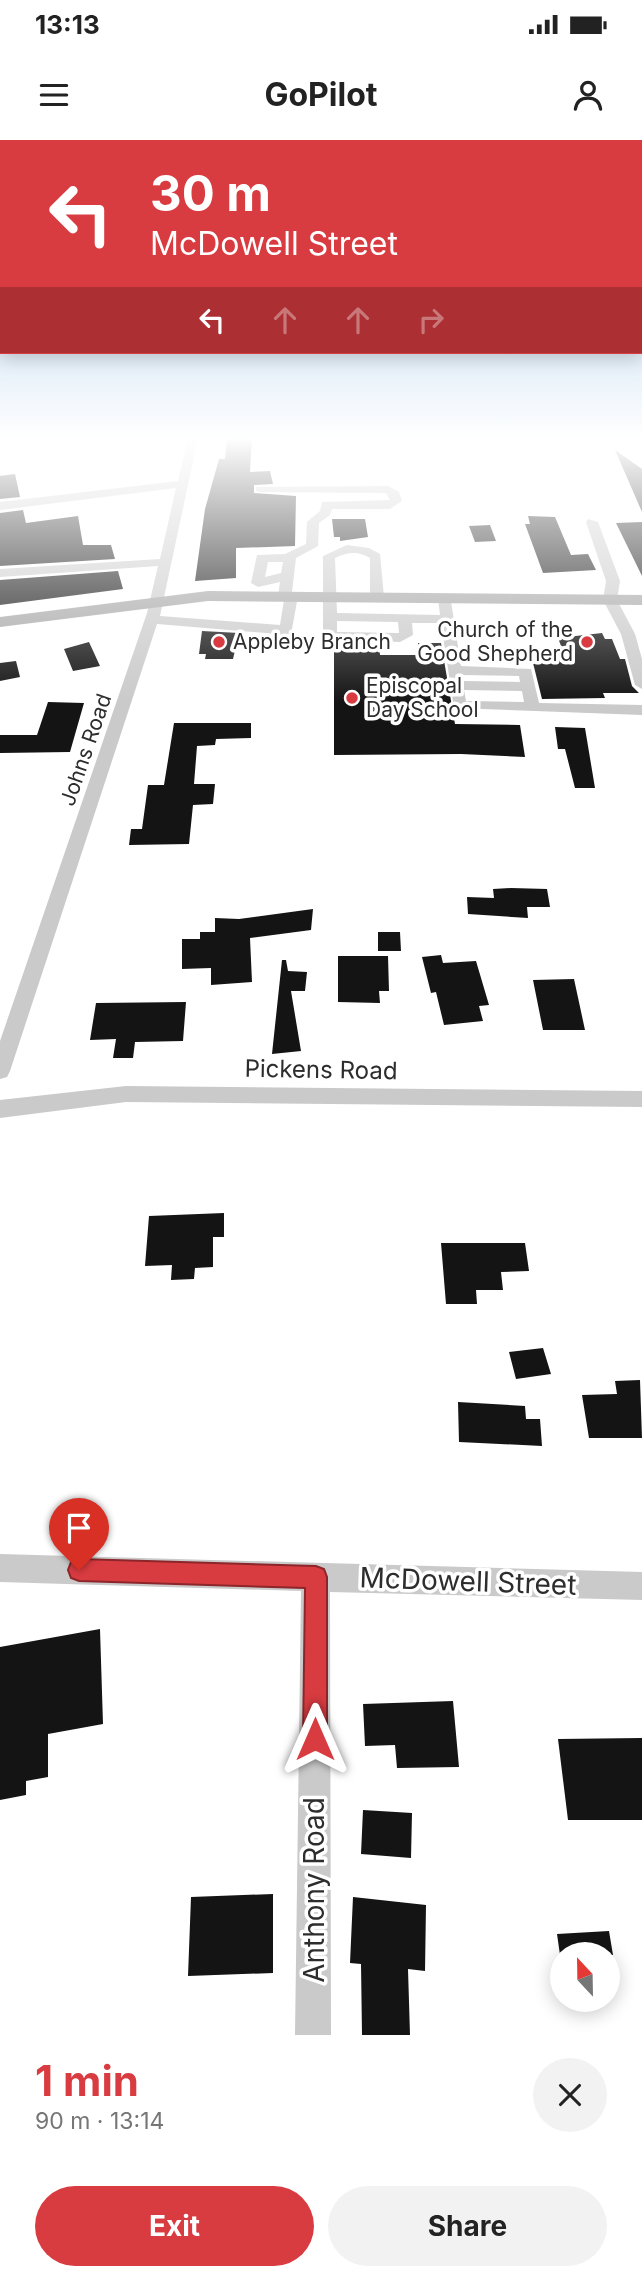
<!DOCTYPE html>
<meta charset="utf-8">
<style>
:root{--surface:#fff;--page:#f2f2f2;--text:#222;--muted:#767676;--accent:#d83b40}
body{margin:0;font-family:Inter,sans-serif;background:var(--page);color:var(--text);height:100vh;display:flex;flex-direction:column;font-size:26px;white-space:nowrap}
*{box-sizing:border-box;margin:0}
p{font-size:23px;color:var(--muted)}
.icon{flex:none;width:38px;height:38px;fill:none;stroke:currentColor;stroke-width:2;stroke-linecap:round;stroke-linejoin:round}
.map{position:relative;height:1895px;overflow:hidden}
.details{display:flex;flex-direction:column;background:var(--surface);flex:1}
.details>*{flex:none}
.top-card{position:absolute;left:0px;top:0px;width:642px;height:214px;box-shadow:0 4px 18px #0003;background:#d83b40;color:#fff;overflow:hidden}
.needle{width:46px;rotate:338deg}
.fabs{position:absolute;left:550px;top:1802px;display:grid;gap:14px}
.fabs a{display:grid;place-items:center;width:70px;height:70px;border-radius:50%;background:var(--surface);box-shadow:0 4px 18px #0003;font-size:35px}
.pin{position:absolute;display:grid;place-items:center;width:60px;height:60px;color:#fff;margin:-72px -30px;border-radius:50% 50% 50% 0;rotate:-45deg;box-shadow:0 0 7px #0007}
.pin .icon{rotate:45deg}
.me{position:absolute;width:77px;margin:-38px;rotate:0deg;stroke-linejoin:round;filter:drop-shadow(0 0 5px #0008)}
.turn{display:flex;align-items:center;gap:24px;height:147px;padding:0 35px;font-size:32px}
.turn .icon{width:91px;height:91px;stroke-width:2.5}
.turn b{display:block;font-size:49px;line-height:60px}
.lanes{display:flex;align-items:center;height:66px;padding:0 35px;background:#0003;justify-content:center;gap:35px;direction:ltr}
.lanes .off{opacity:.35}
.round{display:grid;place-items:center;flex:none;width:74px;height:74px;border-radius:37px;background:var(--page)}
.overview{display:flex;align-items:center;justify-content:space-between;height:119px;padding:0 35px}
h1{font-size:42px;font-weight:700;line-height:52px;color:var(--accent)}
.action{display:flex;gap:14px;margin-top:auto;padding:14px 35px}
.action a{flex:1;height:80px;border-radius:42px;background:var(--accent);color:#fff;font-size:28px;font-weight:700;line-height:80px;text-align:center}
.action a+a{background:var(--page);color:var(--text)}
.status{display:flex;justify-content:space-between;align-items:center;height:49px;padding:0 35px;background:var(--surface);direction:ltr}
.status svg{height:19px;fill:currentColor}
header{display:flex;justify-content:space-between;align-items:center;height:91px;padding:0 35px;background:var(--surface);font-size:32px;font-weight:700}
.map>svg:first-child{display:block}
.building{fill:#141414}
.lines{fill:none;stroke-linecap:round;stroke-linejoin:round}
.minor{fill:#cacaca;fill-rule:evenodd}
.major{fill:#a5a5a5;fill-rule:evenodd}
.route{fill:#d83b40;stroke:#8c262a;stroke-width:2}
.poi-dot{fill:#d83b40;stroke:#fff;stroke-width:2.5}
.labels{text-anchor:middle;stroke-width:7;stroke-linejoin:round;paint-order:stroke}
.far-poi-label{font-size:21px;fill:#2d2d2d;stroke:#fff;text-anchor:start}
.far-street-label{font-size:21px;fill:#2d2d2d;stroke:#fff}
.street-label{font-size:24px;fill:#2d2d2d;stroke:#fff}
.near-street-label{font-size:28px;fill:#2d2d2d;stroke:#fff}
</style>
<div class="status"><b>13:13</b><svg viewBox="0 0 49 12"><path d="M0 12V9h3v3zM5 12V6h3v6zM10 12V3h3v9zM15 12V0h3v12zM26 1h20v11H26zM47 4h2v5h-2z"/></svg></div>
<header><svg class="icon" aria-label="menu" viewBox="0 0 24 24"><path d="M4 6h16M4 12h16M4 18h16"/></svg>GoPilot<svg class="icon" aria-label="person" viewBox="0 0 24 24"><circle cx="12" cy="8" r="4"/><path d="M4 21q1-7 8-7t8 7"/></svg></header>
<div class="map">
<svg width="642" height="1895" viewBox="0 0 642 1895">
<rect width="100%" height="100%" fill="#fff"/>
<path class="building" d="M 227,298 L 252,298 L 250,332 L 270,331 L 273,344 L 254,345 L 254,353 L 296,356 L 295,406 L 236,408 L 236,438 L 195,441 L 205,369 L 219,319 L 225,319 Z
M 615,310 L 642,329 L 642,372 Z
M 15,334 L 20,357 L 0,359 L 0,336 Z
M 23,370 L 26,383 L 78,376 L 83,405 L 111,405 L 115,419 L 0,426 L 0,373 Z
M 528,376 L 555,377 L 571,415 L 588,414 L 596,430 L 543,433 L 525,384 L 530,384 Z
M 332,379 L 365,379 L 368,397 L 340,401 L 340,397 L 334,397 Z
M 642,382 L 642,436 L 616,383 Z
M 490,385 L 496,401 L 475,402 L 469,386 Z
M 118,431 L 123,449 L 0,465 L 0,440 Z
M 202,491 L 239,493 L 233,519 L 205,519 L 206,514 L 199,514 Z
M 602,493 L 605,499 L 612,499 L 620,519 L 625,519 L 632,546 L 639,553 L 603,553 L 605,558 L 542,559 L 532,519 L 566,519 L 558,498 Z
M 89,502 L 100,526 L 73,531 L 64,509 Z
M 334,503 L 379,504 L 380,515 L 419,515 L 418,503 L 441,503 L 455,584 L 520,585 L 525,617 L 461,614 L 334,615 Z
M 16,521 L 20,537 L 0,541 L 0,523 Z
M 48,562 L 84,563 L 70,612 L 0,613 L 0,595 L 37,595 Z
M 174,583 L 251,583 L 251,598 L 216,599 L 215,605 L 197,606 L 194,644 L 215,644 L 213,664 L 193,665 L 189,704 L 129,705 L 131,689 L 142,689 L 148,645 L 164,645 Z
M 555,587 L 585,588 L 595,648 L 575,648 L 565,609 L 558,609 Z
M 511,748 L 547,749 L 550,767 L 527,767 L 528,778 L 468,774 L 467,757 L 494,758 L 493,749 Z
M 313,769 L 311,790 L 250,798 L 252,842 L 211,845 L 211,828 L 182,829 L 182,799 L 200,799 L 200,792 L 215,792 L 215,778 L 239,779 Z
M 378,792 L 400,792 L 401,811 L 378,811 Z
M 441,815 L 443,823 L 476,821 L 489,865 L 479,866 L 483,881 L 444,885 L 436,852 L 431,853 L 422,817 Z
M 338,816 L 388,816 L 389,851 L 379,851 L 380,863 L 338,862 Z
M 282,820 L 286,820 L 288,831 L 307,832 L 305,851 L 291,851 L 301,911 L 272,914 Z
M 574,839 L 585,890 L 543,890 L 533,840 Z
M 186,862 L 183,901 L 135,902 L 133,918 L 113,918 L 116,899 L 90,900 L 96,863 Z
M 224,1073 L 224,1097 L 213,1097 L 213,1127 L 195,1128 L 194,1139 L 171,1140 L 172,1125 L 145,1126 L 149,1076 Z
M 441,1103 L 525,1103 L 529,1131 L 501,1132 L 503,1150 L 476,1150 L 477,1164 L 446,1164 Z
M 543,1208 L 551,1234 L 516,1239 L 509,1212 Z
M 640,1240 L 642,1298 L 589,1298 L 582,1255 L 617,1254 L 615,1241 Z
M 458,1262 L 525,1266 L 526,1279 L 540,1279 L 542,1306 L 459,1302 Z
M 100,1489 L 103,1584 L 48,1594 L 48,1637 L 26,1641 L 26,1655 L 0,1660 L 0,1507 Z
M 453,1561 L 459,1627 L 397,1628 L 395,1605 L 365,1606 L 363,1564 Z
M 642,1598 L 642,1680 L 568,1680 L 558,1599 Z
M 363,1670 L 412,1673 L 411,1718 L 361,1714 Z
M 273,1754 L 273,1833 L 188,1836 L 191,1757 Z
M 353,1757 L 426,1765 L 425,1831 L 408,1829 L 410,1895 L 362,1895 L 361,1824 L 350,1823 Z
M 609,1791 L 613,1815 L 560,1815 L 557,1794 Z"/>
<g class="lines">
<path class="minor" d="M 188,298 L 198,298 L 160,476 L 280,485 L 284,460 L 278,456 L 280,442 L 258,447 L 251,443 L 257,415 L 285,414 L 306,404 L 307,382 L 320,371 L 322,362 L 390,360 L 386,353 L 260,352 L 256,351 L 256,347 L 388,346 L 399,352 L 402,361 L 390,369 L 332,369 L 330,375 L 319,383 L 318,406 L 296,418 L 292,452 L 298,456 L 288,511 L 276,508 L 278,494 L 157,484 L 10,931 L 7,937 L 0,939 L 0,901 L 147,473 L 158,426 L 0,437 L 0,429 L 160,419 L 176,348 L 0,370 L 0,362 L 178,341 ZM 268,422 L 283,422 L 281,433 L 265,437 Z
M 588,379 L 598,382 L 620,441 L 617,460 L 635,494 L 642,519 L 642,549 L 635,545 L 621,494 L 603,460 L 606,441 L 586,382 Z
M 347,405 L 369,408 L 380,414 L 384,457 L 377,461 L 370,457 L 370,418 C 358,411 348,412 335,418 L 337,473 L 440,475 L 438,458 L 450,455 L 461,526 L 531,529 L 539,563 L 642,565 L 642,575 L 454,568 L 441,483 L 412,483 L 413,495 L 400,502 L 328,499 L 323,493 L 323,416 ZM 337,481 L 398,482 L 399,493 L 337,492 ZM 462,535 L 519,536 L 520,542 L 463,541 ZM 464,550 L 522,551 L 524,562 L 466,561 Z
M 126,946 L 642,951 L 642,967 L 126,962 L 0,978 L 0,960 Z
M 0,1414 L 642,1432 L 642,1460 L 330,1452 L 331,1895 L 295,1895 L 301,1451 L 0,1442 Z"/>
<path class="major" d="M 208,451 L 642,455 L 642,465 L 208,461 L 0,487 L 0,477 Z"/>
</g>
<linearGradient id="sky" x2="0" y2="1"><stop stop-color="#9bc4e8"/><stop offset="0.53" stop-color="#fff"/><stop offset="1" stop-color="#fff" stop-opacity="0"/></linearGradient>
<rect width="642" height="563" fill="url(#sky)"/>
<path class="route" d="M 79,1419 L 316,1426 L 324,1429 L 327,1437 L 327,1599 L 323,1607 L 315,1611 L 306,1607 L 303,1599 L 305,1448 L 79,1441 L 71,1438 L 68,1430 L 71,1422 Z"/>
<g class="poi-dot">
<circle cx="219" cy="502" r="7"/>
<circle cx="587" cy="502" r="7"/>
<circle cx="352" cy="558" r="7"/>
</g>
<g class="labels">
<g class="far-poi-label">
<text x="573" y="497" text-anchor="end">Church of the<tspan x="573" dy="24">Good Shepherd</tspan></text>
<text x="233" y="509">Appleby Branch</text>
<text x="366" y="553">Episcopal<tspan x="366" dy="24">Day School</tspan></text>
</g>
<g class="far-street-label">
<text transform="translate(86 610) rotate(-71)" y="7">Johns Road</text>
</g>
<g class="street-label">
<text transform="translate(321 930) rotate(1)" y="8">Pickens Road</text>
</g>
<g class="near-street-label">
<text transform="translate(468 1441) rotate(2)" y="10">McDowell Street</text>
<text transform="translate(314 1750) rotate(-90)" y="10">Anthony Road</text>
</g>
</g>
</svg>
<div class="fabs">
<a><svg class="needle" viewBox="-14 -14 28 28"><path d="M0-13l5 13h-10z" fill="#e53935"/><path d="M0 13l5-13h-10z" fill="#767676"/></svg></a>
</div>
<div class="pin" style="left:79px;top:1430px;background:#d93025"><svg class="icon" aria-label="arrive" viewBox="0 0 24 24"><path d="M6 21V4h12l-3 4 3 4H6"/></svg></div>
<svg class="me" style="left:315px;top:1599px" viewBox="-20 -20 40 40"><path d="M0-17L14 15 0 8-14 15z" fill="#d83b40" stroke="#fff" stroke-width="4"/></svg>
<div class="top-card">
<div class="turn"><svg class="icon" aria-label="left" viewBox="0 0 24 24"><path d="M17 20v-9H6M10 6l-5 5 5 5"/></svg><div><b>30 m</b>McDowell Street</div></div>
<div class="lanes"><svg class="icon" aria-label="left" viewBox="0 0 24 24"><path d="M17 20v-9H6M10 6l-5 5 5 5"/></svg><svg class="icon off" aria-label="ahead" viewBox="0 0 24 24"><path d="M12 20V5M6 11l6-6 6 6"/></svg><svg class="icon off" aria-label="ahead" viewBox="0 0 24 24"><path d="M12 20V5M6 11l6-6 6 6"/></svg><svg class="icon off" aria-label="right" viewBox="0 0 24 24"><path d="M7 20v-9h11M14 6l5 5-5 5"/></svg></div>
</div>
</div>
<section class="details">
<div class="overview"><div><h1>1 min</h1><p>90 m · 13:14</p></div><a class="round"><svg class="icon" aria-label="close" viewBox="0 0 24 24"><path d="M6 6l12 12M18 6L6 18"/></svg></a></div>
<div class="action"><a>Exit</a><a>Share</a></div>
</section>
